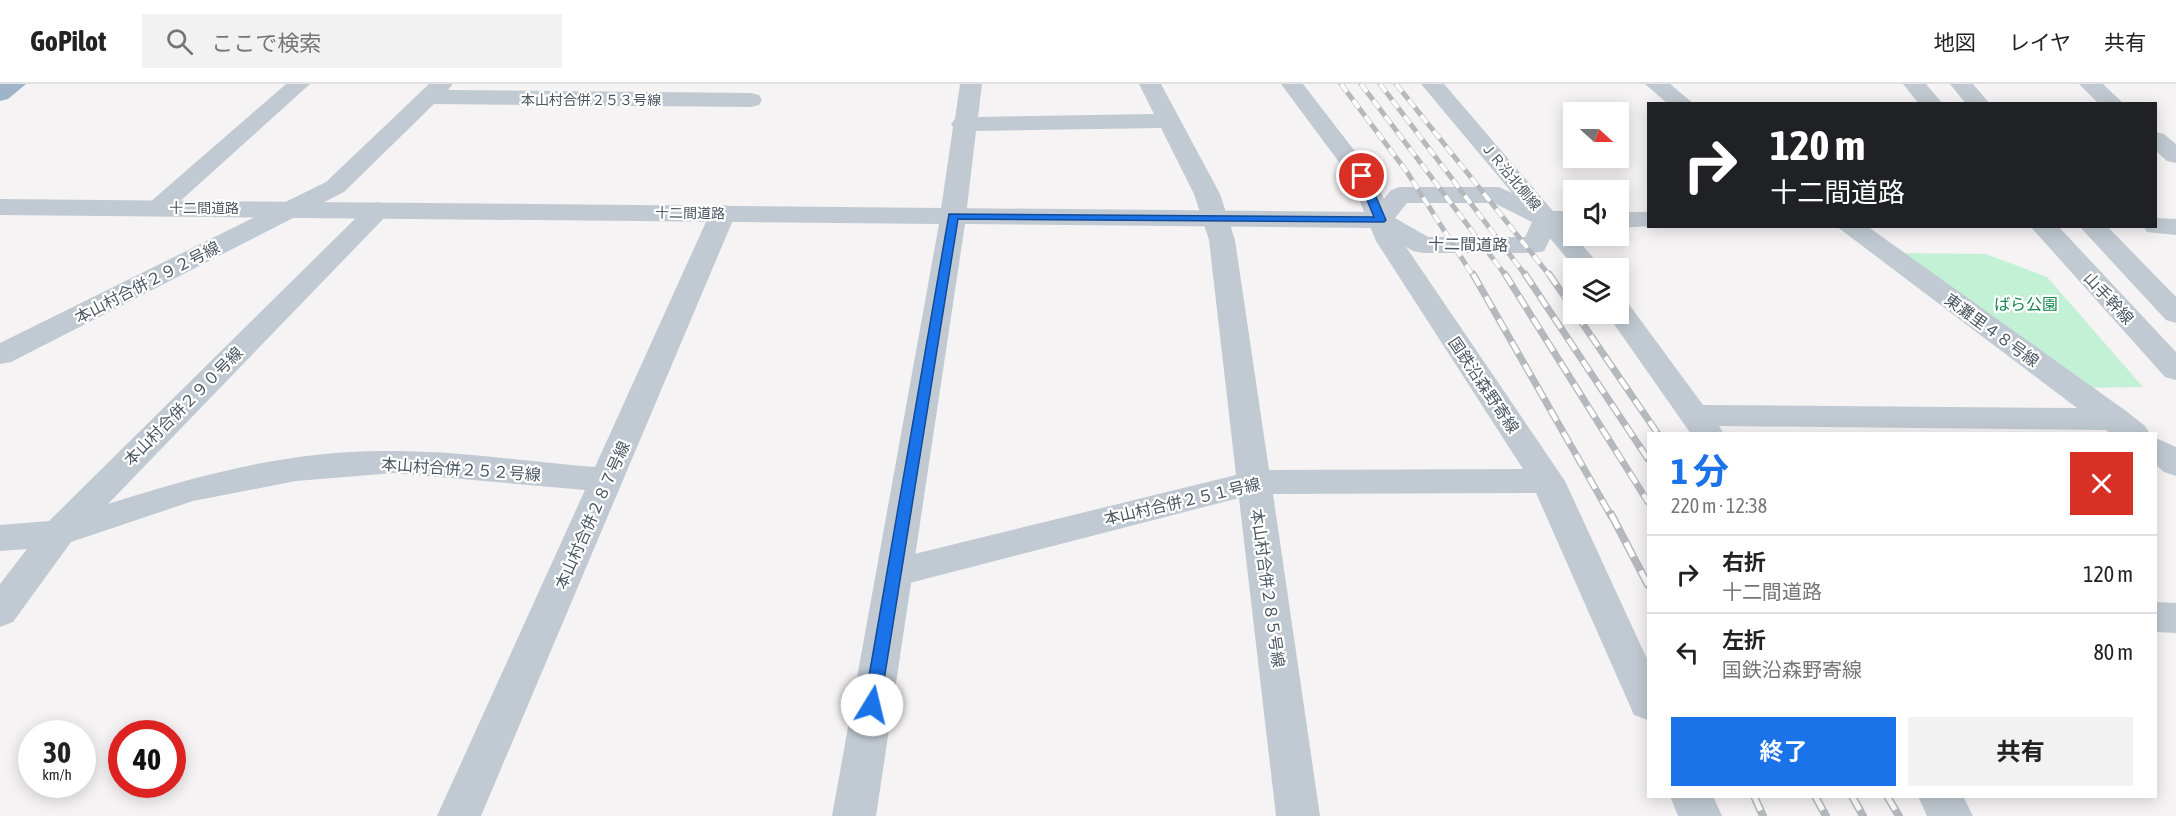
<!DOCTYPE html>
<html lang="ja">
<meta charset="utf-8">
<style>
:root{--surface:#fff;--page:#f2f2f2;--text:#222;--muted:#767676;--line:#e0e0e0;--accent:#1a73e8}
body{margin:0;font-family:"Asap Condensed","Noto Sans JP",sans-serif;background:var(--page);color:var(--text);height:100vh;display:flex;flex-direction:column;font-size:22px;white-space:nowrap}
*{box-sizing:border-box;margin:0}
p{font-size:20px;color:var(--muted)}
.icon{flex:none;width:33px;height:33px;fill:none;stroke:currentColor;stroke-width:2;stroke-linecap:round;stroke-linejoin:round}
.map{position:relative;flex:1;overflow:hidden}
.side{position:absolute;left:1647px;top:348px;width:510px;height:366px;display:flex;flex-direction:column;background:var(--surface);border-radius:0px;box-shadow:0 3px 15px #0003}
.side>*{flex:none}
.hud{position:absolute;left:1647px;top:18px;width:510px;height:126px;border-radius:0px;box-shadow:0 3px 15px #0003;background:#202124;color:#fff;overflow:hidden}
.needle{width:39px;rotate:111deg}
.controls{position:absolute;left:1563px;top:18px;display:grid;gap:12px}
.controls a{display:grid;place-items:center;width:66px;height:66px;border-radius:0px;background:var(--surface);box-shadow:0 3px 15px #0003;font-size:30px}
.speed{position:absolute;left:18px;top:636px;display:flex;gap:12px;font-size:30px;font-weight:700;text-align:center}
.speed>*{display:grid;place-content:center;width:78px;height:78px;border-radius:50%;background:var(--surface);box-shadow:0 3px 15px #0003;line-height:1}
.speed small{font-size:15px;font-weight:400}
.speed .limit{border:9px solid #d22;background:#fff;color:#111}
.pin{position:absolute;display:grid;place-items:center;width:51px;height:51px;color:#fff;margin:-26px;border:3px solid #fff;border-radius:50%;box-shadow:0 2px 6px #0007}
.me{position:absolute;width:66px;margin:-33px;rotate:9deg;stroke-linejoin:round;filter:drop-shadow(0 0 4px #0008)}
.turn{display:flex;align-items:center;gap:21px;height:126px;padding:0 24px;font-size:27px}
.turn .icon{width:78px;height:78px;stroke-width:2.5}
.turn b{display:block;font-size:42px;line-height:51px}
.round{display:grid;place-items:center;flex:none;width:63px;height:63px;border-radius:0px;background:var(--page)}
.overview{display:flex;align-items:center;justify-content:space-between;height:102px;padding:0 24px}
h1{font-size:36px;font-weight:700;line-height:45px;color:var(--accent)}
.button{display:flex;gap:12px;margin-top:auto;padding:12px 24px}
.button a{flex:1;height:69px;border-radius:0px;background:var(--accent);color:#fff;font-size:24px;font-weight:700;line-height:69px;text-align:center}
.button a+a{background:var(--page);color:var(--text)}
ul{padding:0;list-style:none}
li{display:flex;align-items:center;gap:18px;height:78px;padding:0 24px;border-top:2px solid var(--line)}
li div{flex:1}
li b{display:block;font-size:22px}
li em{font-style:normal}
header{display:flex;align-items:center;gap:36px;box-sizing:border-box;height:84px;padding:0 30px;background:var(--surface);border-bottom:2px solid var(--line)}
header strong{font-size:28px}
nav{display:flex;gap:33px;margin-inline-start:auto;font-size:21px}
.search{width:420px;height:54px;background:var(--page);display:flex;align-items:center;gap:15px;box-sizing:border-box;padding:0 21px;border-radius:0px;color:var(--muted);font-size:22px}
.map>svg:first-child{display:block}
.green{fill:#c3f1d5}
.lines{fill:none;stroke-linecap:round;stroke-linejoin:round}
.minor{fill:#c1cad2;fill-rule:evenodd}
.tertiary{fill:#c1cad2;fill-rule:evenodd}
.trunk{fill:#9fb4c9;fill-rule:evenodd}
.rail-far2-casing{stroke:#b5b8bd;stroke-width:5}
.rail-far1-casing{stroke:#b5b8bd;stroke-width:7}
.rail-casing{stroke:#b5b8bd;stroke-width:8}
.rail-far2{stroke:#fff;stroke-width:4;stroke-dasharray:10;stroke-linecap:butt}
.rail-far1{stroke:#fff;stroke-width:4.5;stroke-dasharray:13;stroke-linecap:butt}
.rail{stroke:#fff;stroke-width:5;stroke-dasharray:16;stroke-linecap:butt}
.route{fill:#1a73e8;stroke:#114b97;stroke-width:1.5}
.labels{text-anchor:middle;stroke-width:4.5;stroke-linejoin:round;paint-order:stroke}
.far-street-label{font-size:14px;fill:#4a5661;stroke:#fff}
.street-label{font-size:16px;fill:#4a5661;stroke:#fff}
.park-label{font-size:16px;fill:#17864f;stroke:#fff}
</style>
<header>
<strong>GoPilot</strong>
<div class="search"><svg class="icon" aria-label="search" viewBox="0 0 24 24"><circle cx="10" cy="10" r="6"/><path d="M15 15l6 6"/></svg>ここで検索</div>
<nav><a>地図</a><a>レイヤ</a><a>共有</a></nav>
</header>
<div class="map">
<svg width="2176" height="732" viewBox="0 0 2176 732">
<rect width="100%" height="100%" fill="#f5f3f3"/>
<path class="green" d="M 1898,169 L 1986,170 L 2047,193 L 2143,303 L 2084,304 Z"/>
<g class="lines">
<path class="minor" d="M 286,0 L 310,0 L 167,129 L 158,132 L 149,129 L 145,124 L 149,119 Z
M 429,0 L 453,0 L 448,6 L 751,9 L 759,11 L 762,16 L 759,21 L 751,23 L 434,20 L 344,108 L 11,278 L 0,280 L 0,259 L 326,98 Z
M 960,0 L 982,0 L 978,33 L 1154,30 L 1139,0 L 1161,0 L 1220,110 L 1235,156 L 1269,386 L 1523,385 L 1376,157 L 1350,93 L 1281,0 L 1303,0 L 1374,92 L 1402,157 L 1565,397 L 1648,577 L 1648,636 L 1634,631 L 1536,409 L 1273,410 L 1320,732 L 1276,732 L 1239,414 L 894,503 L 881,499 L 876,489 L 881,479 L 894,475 L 1236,391 L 1209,156 L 1194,110 L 1161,44 L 976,47 L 966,132 L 962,138 L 953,140 L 944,138 L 940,132 L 953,43 L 951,40 L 955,35 Z
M 1421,0 L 1444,0 L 1602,184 L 1575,184 Z
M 1645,0 L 1670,0 L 1694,20 L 1668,20 Z
M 2079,0 L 2103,0 L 2124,20 L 2099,20 Z
M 2156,48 L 2164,50 L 2176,60 L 2176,79 L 2167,77 L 2156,67 Z
M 378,118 L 387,121 L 391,126 L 387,131 L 108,420 C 200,390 297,365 394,367 C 461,367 529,378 595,383 L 710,129 L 714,123 L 723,121 L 732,123 L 736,129 L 481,732 L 437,732 L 585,406 L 394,389 L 296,397 L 193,417 L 71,458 L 13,538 L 0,543 L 0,500 L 27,465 L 0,467 L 0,441 L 49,437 L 369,121 Z
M 1836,142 L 1867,142 L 2126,327 L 2145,342 L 2150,350 L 2111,350 L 2106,346 L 1719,342 L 1724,350 L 1691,350 L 1607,230 L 1618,230 L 1618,216 L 1628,219 L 1703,321 L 2077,324 Z
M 2156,354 L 2176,363 L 2176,392 L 2164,388 L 2156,381 Z
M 2156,518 L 2176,519 L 2176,549 L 2156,548 Z
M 1670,712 L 1713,712 L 1722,732 L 1678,732 Z
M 1918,712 L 1963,712 L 1973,732 L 1927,732 Z"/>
<path class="tertiary" d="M 1903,0 L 1926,0 L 1943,20 L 1919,20 Z
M 1950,0 L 1973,0 L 1990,20 L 1966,20 Z
M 1400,103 L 1499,103 L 1552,127 L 1574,127 L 1574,143 L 1556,143 L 1544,167 L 1534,169 L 1423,169 L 1413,167 L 1375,144 L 965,140 L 876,732 L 832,732 L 939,140 L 0,131 L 0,115 L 1373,128 L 1391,106 ZM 1407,119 L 1494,119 L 1532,138 L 1525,153 L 1428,153 L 1395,134 Z
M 1618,128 L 1648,128 L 1648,142 L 1653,142 L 1618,144 Z
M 2156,134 L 2176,135 L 2176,151 L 2147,148 L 2143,142 L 2156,142 Z
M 2030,142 L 2058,142 L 2176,268 L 2176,296 L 2165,293 Z
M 2079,142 L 2107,142 L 2176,213 L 2176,239 L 2166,236 Z"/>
<path class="trunk" d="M 0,0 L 26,0 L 8,15 L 0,17 Z"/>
<defs>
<path id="rail-far2" d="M 1341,0 L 1407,88 L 1473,192
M 1361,0 L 1506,192
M 1380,0 L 1526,192
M 1396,0 L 1550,192"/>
<path id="rail-far1" d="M 1473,190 L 1611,432
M 1505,190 L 1648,418
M 1525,190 L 1648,375
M 1549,190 L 1574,226
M 1576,230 L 1658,350"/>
<path id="rail" d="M 1611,430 L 1648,501
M 1754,712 L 1763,732
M 1815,712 L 1826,732
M 1852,712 L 1863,732
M 1887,712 L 1899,732"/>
</defs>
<use href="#rail-far2" class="rail-far2-casing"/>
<use href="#rail-far1" class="rail-far1-casing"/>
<use href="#rail" class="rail-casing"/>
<use href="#rail-far2" class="rail-far2"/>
<use href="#rail-far1" class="rail-far1"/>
<use href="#rail" class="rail"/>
</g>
<path class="route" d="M 1359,90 L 1367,92 L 1386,136 L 1384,138 L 958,135 L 880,621 L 878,626 L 866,626 L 864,621 L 949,130 L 1374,133 L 1357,92 Z"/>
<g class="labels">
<g class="far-street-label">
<text x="591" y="21">本山村合併２５３号線</text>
<text transform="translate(1511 92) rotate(50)" y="5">ＪＲ沿北側線</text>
<text x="204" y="129">十二間道路</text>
<text transform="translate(690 129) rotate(1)" y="5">十二間道路</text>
</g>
<g class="street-label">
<text transform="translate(1468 160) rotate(1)" y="6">十二間道路</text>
<text transform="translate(147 198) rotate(-27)" y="6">本山村合併２９２号線</text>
<text transform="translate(2109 214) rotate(47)" y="6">山手幹線</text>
<text transform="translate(1992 246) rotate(36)" y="6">東灘里４８号線</text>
<text transform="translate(1484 301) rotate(56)" y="6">国鉄沿森野寄線</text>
<text transform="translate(183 322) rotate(-45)" y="6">本山村合併２９０号線</text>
<text transform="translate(461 385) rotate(4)" y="6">本山村合併２５２号線</text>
<text transform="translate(1182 417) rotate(-13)" y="6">本山村合併２５１号線</text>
<text transform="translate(592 431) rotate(-66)" y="6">本山村合併２８７号線</text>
<text transform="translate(1268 504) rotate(82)" y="6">本山村合併２８５号線</text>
</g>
<g class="park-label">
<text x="2026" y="226">ばら公園</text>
</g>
</g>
</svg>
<div class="controls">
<a><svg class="needle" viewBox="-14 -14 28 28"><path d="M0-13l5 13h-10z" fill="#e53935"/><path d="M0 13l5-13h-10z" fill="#767676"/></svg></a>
<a><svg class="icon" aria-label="sound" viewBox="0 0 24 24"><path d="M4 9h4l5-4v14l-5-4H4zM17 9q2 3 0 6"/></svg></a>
<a><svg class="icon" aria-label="layers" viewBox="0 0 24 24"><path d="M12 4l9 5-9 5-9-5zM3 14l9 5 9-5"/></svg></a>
</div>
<div class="speed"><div>30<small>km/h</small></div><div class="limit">40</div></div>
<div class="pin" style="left:1362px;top:92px;background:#d93025"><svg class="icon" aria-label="arrive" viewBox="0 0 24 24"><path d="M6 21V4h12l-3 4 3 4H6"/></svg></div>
<svg class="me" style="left:872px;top:621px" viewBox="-20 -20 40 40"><circle r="19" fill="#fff"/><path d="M0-13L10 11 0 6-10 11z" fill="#1a73e8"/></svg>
<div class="hud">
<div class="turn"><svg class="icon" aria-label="right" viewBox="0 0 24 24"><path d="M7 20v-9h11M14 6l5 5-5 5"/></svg><div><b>120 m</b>十二間道路</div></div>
</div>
<section class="side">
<div class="overview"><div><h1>1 分</h1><p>220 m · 12:38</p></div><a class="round" style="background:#d93025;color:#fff"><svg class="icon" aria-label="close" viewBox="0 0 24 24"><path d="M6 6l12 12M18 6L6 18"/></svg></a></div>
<ul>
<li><svg class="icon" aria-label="right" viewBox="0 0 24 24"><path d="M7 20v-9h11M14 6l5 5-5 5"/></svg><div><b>右折</b><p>十二間道路</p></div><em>120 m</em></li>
<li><svg class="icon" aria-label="left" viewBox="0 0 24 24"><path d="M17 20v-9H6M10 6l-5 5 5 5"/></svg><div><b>左折</b><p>国鉄沿森野寄線</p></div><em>80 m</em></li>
</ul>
<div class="button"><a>終了</a><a>共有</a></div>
</section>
</div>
